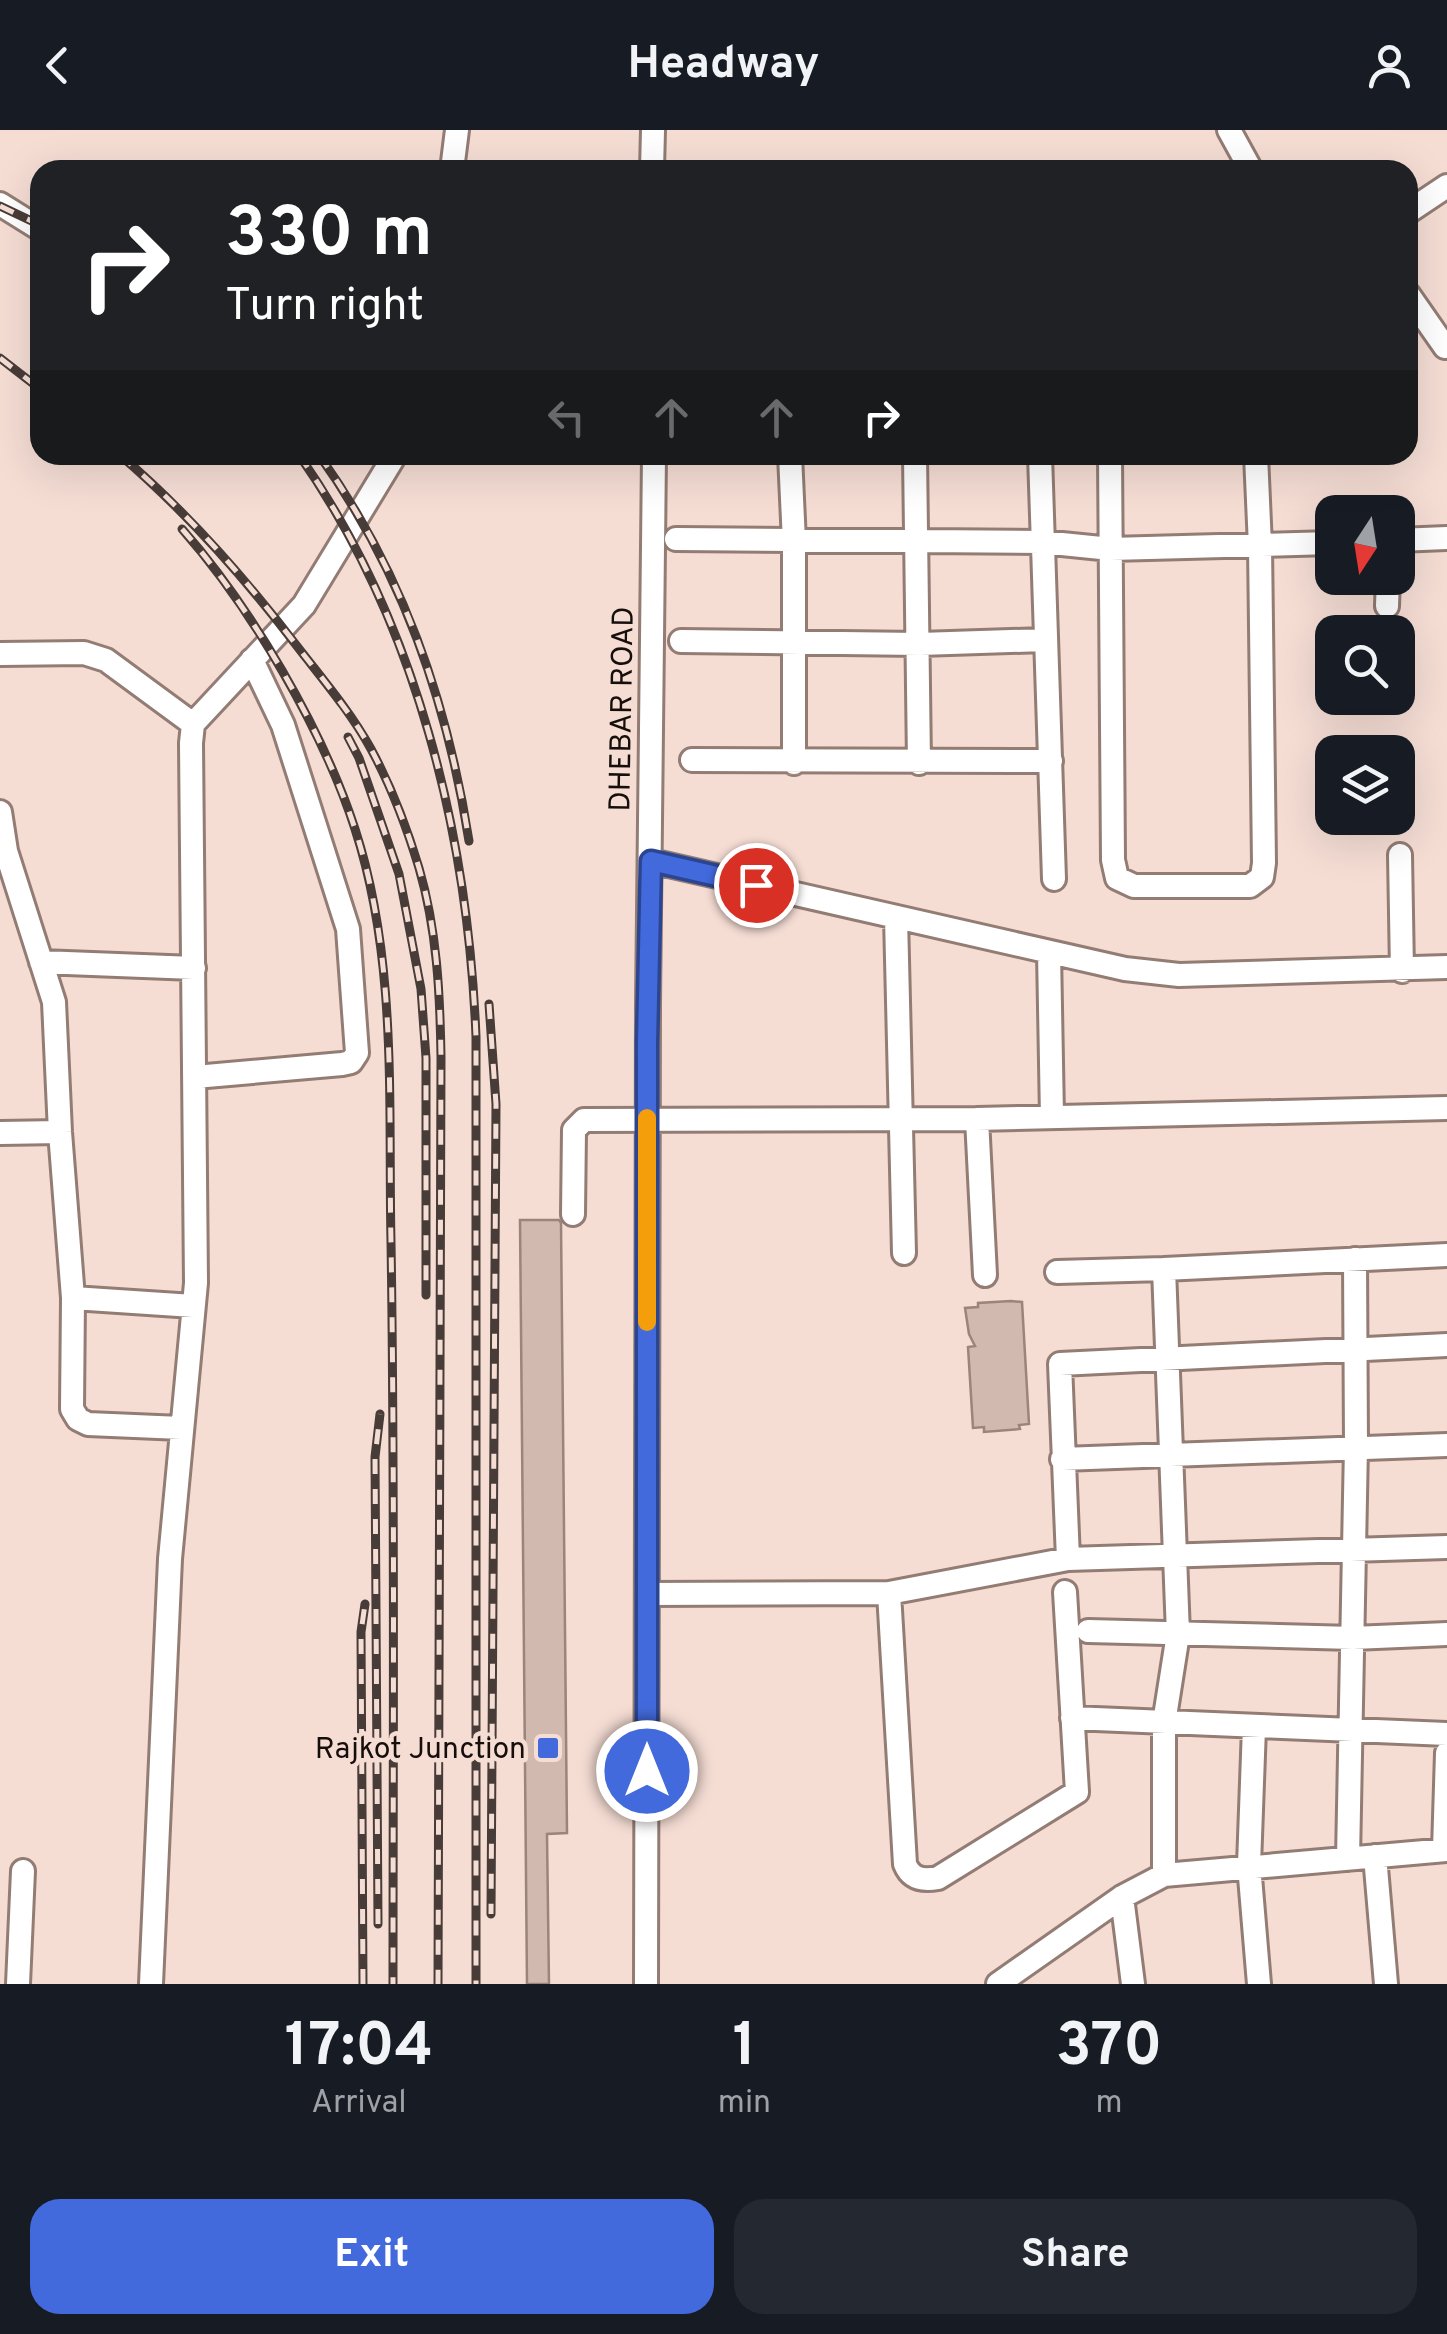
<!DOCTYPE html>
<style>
:root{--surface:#171b24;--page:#242831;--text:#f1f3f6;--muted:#9ea1a6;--accent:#436add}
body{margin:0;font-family:Overpass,sans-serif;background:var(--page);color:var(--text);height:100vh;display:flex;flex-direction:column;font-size:38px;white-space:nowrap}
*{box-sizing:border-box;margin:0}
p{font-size:32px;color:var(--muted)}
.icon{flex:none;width:55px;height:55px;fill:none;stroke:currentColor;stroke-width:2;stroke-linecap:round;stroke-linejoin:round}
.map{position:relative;height:1854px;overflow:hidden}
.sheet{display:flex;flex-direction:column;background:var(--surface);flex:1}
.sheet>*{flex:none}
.hud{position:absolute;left:30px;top:30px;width:1388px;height:305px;border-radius:30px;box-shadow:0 10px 40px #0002;background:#202124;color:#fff;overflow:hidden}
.needle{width:65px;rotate:192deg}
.controls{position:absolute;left:1315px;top:365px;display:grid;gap:20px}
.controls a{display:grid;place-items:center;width:100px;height:100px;border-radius:20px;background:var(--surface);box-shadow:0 10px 40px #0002;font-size:50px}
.pin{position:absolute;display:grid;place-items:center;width:85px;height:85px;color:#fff;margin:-42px;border:5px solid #fff;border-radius:50%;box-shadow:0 2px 10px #0007}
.me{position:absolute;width:110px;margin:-55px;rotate:0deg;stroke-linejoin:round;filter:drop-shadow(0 0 8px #0008)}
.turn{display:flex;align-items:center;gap:35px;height:210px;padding:0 30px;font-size:45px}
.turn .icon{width:130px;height:130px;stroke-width:2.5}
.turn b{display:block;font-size:70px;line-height:85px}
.lanes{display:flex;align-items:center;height:95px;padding:0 30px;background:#0003;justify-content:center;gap:50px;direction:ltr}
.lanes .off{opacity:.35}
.eta{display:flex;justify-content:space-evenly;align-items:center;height:170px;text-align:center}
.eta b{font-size:60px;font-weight:700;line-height:70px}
.button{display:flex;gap:20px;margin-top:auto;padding:20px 30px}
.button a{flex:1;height:115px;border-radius:30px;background:var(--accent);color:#fff;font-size:40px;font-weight:700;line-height:115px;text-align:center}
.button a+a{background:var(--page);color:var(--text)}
header{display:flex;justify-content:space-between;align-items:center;height:130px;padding:0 30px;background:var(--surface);font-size:45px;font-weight:700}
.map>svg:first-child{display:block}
.building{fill:#d1b9b0;stroke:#9a847b;stroke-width:2.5}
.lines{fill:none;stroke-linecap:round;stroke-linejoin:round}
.minor-casing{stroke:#927c74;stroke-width:28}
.minor{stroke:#fff;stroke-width:22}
.rail-casing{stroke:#483c38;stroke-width:9}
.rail{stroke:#f5ddd4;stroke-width:5;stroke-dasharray:15;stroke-linecap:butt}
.route-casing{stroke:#2c4590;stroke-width:25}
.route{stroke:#436add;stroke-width:18}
.slow{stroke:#f59e0b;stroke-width:18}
.poi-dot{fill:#436add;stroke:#f5ddd4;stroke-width:4}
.labels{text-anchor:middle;stroke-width:9;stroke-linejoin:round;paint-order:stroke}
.street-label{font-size:30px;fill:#160e0b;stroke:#f5ddd4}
.poi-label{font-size:30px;fill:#160e0b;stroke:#f5ddd4;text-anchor:end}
</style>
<header><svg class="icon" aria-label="back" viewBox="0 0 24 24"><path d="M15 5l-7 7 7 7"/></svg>Headway<svg class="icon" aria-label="person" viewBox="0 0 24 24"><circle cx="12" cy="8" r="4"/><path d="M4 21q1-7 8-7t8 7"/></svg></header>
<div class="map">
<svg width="1447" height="1854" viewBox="0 0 1447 1854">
<rect width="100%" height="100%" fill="#f5ddd4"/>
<path class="building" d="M 520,1090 L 559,1090 L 561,1093 L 567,1703 L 547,1704 L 549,1854 L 527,1854 Z
M 1011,1171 L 1022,1172 L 1029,1294 L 1019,1295 L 1020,1299 L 984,1302 L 984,1297 L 973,1298 L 968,1217 L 975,1216 L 969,1204 L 965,1178 L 978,1177 L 978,1173 Z"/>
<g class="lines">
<defs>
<path id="minor" d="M 1229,0 L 1251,40
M 452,40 L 457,0
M 652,40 L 653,0
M 0,74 L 40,99
M 1408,82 L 1447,56
M 1408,164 L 1445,217
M 790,325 L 794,412 L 794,633
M 915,325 L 919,633
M 1040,325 L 1054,749
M 1110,325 L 1113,730 L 1117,748 L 1134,756 L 1250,756 L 1262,747 L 1264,733 L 1260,416 L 1256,325
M 676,409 L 1042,412 L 1111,419 L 1332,413
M 1398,410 L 1447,408
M 1387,476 L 1388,448
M 681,511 L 920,514 L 1044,510
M 0,524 L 84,523 L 106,530 L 193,594
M 692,630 L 1051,631
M 0,682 L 6,721 L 54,872 L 60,1002 L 73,1168 L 193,1176
M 1400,725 L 1402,841
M 651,731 L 1125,839 L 1179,845 L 1447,837
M 896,787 L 904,1123
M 1049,822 L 1052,987
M 41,832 L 194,838
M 195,947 L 342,934 L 351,932 L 357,923 L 348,799 L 283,595 L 252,530
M 977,989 L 985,1145
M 0,1003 L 60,1002
M 573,1084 L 574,1000 L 584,990 L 977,989 L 1447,978
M 1057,1142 L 1164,1139
M 73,1168 L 72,1279 L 78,1289 L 88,1294 L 181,1298
M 1062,1329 L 1447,1315
M 1068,1429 L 1060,1234 L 1447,1215
M 889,1463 L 905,1734 C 911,1749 922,1751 938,1748 L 1077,1662 L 1065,1462
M 647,1464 L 889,1463 L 1068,1429 L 1447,1417
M 1088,1501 L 1353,1508 L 1447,1504
M 1072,1588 L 1447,1604
M 1254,1597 L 1249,1735 L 1259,1854
M 1444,1720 L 1447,1623
M 1375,1726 L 1386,1854
M 1348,1729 L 1356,1316 L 1355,1129
M 1164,1745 L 1164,1593 L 1178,1504 L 1164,1139 L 1447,1125
M 1122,1767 L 1133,1854
M 18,1854 L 23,1741
M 151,1854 L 170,1429 L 196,1153 L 191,613 L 193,594 L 304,475 L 395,325
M 646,1854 L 648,874 L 654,325
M 998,1854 L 1122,1767 L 1164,1745 L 1447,1720"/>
</defs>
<use href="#minor" class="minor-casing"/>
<use href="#minor" class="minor"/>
<defs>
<path id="rail" d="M 0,76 L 40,95
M 0,228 L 40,259
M 120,325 C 188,383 246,449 300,520 C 325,552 351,583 371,619 C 391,656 407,698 419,738 C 437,800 440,863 441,927 L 438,1854
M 299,325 C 417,493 468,705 476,907 L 476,1854
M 319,325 C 402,441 447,570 469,711
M 182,399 C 251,477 323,600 355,699 C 398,831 388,976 391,1112 C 395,1359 393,1607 393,1854
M 348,607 L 359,628 L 399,744 L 421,859 L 426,928 L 426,1165
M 489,874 L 496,974 L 491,1784
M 378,1794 L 375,1327 L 380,1284
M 363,1854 L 361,1502 L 365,1474"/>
</defs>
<use href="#rail" class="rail-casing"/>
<use href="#rail" class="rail"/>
</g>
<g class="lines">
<defs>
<path id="route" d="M 647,1641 L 647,913 L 651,731 L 756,755"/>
</defs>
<use href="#route" class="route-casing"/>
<use href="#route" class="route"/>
<path class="slow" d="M 647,1192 L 647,988"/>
</g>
<rect class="poi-dot" x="536" y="1606" width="24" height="24" rx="5"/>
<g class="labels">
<g class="street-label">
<text transform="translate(621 579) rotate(-89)" y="10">DHEBAR ROAD</text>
</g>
<g class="poi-label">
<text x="526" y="1628">Rajkot Junction</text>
</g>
</g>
</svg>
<div class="controls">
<a><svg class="needle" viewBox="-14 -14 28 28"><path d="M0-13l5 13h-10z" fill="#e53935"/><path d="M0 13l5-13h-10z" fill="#9ea1a6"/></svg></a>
<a><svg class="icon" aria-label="search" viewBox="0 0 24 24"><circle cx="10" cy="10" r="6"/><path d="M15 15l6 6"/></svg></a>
<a><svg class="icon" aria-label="layers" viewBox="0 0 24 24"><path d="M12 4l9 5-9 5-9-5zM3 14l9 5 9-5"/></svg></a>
</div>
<div class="pin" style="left:756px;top:755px;background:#d93025"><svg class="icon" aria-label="arrive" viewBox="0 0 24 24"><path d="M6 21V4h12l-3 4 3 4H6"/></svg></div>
<svg class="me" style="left:647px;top:1641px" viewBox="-20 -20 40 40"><circle r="17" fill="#436add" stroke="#fff" stroke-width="3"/><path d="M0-11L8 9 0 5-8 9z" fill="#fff"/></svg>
<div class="hud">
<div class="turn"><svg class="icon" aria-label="right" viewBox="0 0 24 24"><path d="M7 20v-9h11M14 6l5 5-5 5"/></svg><div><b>330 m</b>Turn right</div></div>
<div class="lanes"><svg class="icon off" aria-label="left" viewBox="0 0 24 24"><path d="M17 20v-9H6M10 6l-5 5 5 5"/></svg><svg class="icon off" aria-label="ahead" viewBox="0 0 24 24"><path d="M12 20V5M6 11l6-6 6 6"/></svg><svg class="icon off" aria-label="ahead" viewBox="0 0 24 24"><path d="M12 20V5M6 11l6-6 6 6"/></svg><svg class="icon" aria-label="right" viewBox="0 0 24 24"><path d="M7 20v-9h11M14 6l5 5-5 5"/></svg></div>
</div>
</div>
<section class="sheet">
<div class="eta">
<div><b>17:04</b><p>Arrival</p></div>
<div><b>1</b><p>min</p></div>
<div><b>370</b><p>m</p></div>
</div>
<div class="button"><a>Exit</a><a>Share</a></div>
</section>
